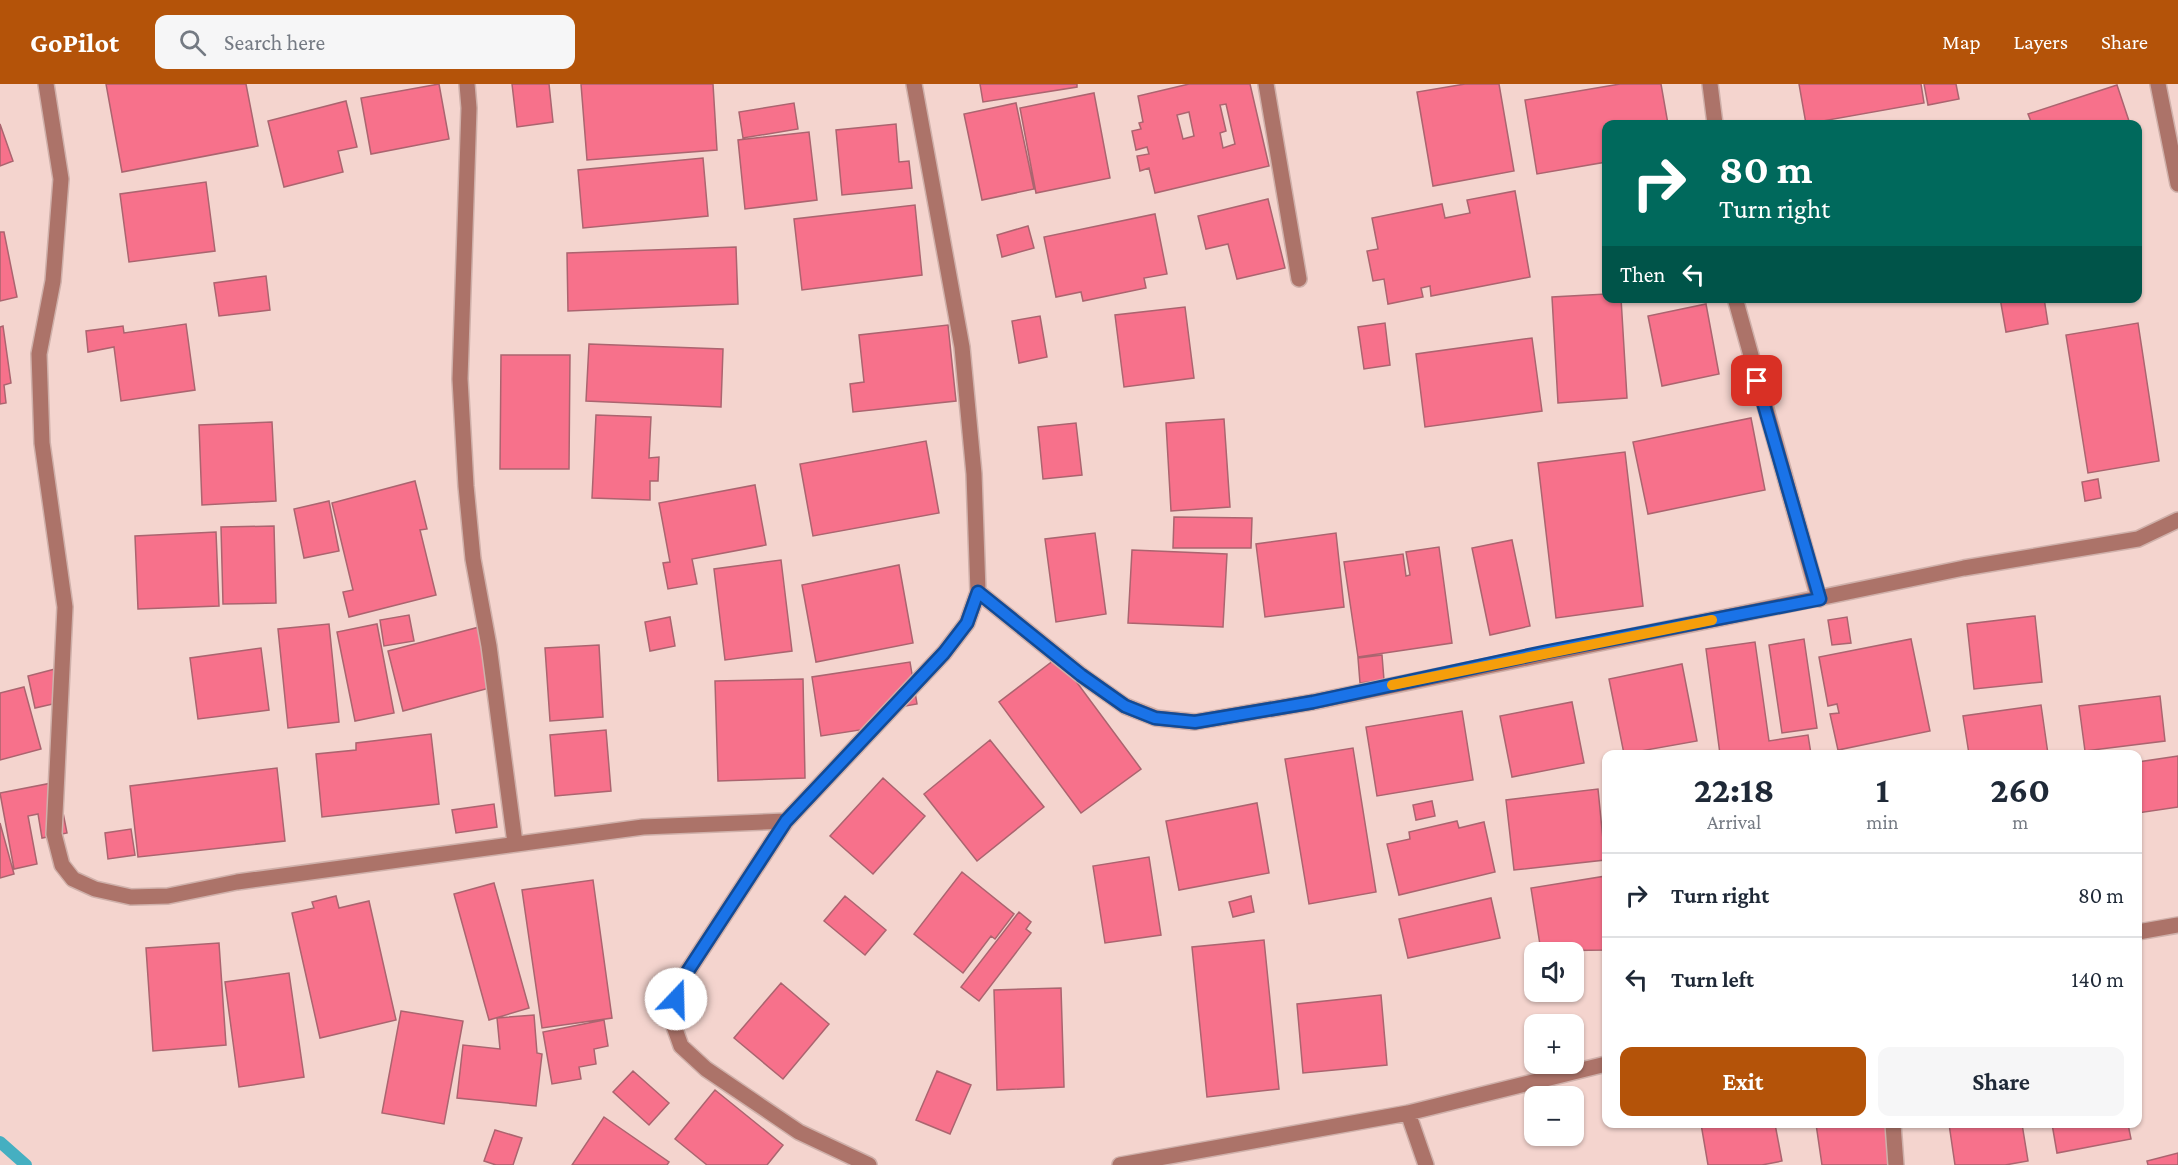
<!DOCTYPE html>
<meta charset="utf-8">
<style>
:root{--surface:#fff;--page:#f6f6f7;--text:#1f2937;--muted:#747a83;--line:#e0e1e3;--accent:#b45309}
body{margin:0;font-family:"Crimson Pro",serif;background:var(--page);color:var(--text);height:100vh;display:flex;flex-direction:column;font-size:22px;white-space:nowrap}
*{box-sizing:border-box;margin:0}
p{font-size:20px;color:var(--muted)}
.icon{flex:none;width:33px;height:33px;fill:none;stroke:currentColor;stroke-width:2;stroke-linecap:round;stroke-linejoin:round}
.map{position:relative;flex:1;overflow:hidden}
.side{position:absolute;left:1602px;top:666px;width:540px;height:378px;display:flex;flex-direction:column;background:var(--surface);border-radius:12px;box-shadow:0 2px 4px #0004}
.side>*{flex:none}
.hud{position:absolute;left:1602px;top:36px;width:540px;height:183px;border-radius:12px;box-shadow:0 2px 4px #0004;background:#00695c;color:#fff;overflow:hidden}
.buttons{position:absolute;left:1524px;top:858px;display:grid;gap:12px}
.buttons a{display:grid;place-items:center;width:60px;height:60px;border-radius:12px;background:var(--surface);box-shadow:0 2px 4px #0004;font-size:30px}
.pin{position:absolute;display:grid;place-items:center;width:51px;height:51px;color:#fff;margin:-26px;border-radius:12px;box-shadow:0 3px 9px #0006}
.me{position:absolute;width:66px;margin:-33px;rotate:21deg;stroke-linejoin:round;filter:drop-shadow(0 0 4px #0008)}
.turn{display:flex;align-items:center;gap:21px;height:126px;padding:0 18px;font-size:27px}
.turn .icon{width:78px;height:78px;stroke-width:2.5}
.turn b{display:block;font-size:42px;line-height:51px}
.then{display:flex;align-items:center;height:57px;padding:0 18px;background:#0003;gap:12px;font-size:22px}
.eta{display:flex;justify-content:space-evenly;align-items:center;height:102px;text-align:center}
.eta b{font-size:36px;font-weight:700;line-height:42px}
.action{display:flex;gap:12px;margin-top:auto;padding:12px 18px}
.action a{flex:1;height:69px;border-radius:12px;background:var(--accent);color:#fff;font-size:24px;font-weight:700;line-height:69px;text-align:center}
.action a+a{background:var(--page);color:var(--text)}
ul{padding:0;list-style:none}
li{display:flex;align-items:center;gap:18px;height:84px;padding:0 18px;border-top:2px solid var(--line)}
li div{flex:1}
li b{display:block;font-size:22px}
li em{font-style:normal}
header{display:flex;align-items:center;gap:36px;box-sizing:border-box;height:84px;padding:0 30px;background:var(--accent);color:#fff}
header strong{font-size:28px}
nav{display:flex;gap:33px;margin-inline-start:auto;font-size:21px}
.search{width:420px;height:54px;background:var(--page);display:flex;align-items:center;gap:15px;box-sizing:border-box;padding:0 21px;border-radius:12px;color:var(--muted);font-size:22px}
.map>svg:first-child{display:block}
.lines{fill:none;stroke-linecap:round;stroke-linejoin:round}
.stream{stroke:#45afc1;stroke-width:12}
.building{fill:#f7718b;stroke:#ab646f;stroke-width:1.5;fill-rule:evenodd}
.minor-casing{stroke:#cfb0aa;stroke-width:18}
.minor{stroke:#ac7369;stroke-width:15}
.route-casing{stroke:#114b97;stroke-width:15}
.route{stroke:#1a73e8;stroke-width:10}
.slow{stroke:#f59e0b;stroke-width:10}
</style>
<header>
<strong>GoPilot</strong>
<div class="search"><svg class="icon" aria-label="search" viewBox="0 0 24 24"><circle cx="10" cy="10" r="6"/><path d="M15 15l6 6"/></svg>Search here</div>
<nav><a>Map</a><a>Layers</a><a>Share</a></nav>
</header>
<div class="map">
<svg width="2178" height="1081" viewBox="0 0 2178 1081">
<rect width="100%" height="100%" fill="#f4d4ce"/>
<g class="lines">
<path class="stream" d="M 0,1058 L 26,1081"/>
</g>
<path class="building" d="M 106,0 L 246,0 L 258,62 L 122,88 Z
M 439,0 L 449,55 L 371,70 L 361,14 Z
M 512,0 L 549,0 L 553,38 L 517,43 Z
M 581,0 L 713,0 L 717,66 L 587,76 Z
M 980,0 L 1077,0 L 1077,3 L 983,18 Z
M 1189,0 L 1250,0 L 1269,82 L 1155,109 L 1149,84 L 1140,87 L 1137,72 L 1149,70 L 1147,63 L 1136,66 L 1132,47 L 1141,45 L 1139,39 L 1143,38 L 1138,12 ZM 1226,20 L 1235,60 L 1223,64 L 1220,49 L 1226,47 L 1220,21 ZM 1189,28 L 1194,52 L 1183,55 L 1177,31 Z
M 1465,0 L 1499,0 L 1514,87 L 1433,102 L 1417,8 Z
M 1620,0 L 1661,0 L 1668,40 L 1606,40 L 1606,78 L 1537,90 L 1525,16 Z
M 1799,0 L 1921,0 L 1924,19 L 1806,40 Z
M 1924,0 L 1956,0 L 1959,15 L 1928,21 Z
M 2117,1 L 2130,40 L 2032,40 L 2028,30 Z
M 1094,9 L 1110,94 L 1036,109 L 1020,24 Z
M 346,17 L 357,63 L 338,67 L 343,88 L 284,103 L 268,37 Z
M 794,19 L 798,45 L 743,54 L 739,28 Z
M 1016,19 L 1034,105 L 982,116 L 964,30 Z
M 0,40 L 13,77 L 0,82 Z
M 896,40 L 899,78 L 909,77 L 912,104 L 842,111 L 836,46 Z
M 809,48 L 817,116 L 745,125 L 738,56 Z
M 703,74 L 708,132 L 583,144 L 578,86 Z
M 206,98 L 215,167 L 129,178 L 120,110 Z
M 1515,107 L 1530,193 L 1431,212 L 1430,202 L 1421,204 L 1423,213 L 1388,220 L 1384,195 L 1373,197 L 1367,167 L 1378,165 L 1372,134 L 1442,120 L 1445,134 L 1470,129 L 1467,116 Z
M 1268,115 L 1285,184 L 1237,195 L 1228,160 L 1206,165 L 1198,132 Z
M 915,121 L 922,191 L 802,206 L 794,135 Z
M 1155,130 L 1167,190 L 1144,194 L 1146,204 L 1083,217 L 1081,208 L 1056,213 L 1044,153 Z
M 1028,142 L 1034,164 L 1002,173 L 997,151 Z
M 0,148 L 4,148 L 17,213 L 0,217 Z
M 736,163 L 738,220 L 568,227 L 567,169 Z
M 266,192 L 270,226 L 219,232 L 214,199 Z
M 1606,210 L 1606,214 L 1621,214 L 1627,314 L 1558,319 L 1552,213 Z
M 2000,214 L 2044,214 L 2048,240 L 2006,248 Z
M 1706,220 L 1719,290 L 1662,302 L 1648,232 Z
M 1185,223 L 1194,294 L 1124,303 L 1115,231 Z
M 1040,232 L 1047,273 L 1019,279 L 1012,237 Z
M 1385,239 L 1390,281 L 1364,285 L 1358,243 Z
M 2138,239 L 2159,377 L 2088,389 L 2066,251 Z
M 186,240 L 195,306 L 121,317 L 114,263 L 88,268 L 86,247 L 123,242 L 124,249 Z
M 948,241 L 956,317 L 853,328 L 850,300 L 864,298 L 859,251 Z
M 3,242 L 11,299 L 4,301 L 6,319 L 0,320 L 0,243 Z
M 1532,254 L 1542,327 L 1425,343 L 1416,270 Z
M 589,260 L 723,265 L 721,323 L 586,317 Z
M 501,271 L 570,271 L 569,385 L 500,385 Z
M 596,331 L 651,333 L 649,374 L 659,373 L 658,397 L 650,397 L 650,416 L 592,414 Z
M 1751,334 L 1765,406 L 1648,430 L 1633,358 Z
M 1224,335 L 1230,423 L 1171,427 L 1166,339 Z
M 272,338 L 276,417 L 202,421 L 199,341 Z
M 1076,339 L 1082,391 L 1043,395 L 1038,343 Z
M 926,357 L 939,429 L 813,452 L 800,380 Z
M 1625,368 L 1643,522 L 1556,534 L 1538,379 Z
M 2098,395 L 2101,414 L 2085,417 L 2082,398 Z
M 415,397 L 427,445 L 420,446 L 436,511 L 349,533 L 343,508 L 353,506 L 332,419 Z
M 755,401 L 766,461 L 692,475 L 697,500 L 668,505 L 663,479 L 670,478 L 659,419 Z
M 329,417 L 339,467 L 304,474 L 294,425 Z
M 1174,433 L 1252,434 L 1251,464 L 1173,464 Z
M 274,442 L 276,519 L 223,520 L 221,443 Z
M 216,448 L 219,522 L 138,525 L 135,452 Z
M 1095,449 L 1106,530 L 1056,538 L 1045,455 Z
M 1336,449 L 1344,523 L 1265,533 L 1256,460 Z
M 1512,456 L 1530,542 L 1490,551 L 1472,464 Z
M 1439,463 L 1452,559 L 1358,573 L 1344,478 L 1403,470 L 1406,492 L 1410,491 L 1406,468 Z
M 1132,466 L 1227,470 L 1223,543 L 1128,539 Z
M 781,476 L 792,567 L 725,576 L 714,485 Z
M 899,481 L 913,559 L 816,578 L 802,501 Z
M 409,531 L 414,557 L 384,562 L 380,536 Z
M 2035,532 L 2042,598 L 1974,605 L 1967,540 Z
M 670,533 L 675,562 L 650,567 L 645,538 Z
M 1847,533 L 1851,559 L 1832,561 L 1828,536 Z
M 329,540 L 339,638 L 288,644 L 278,545 Z
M 377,540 L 394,629 L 355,637 L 337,548 Z
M 483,542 L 497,602 L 403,627 L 388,567 Z
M 1804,555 L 1817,644 L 1782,649 L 1769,561 Z
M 1911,555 L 1930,647 L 1838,666 L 1830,630 L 1839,629 L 1837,620 L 1828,622 L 1819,573 Z
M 1755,558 L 1769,657 L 1808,651 L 1811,670 L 1720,670 L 1706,565 Z
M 599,561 L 603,633 L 550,637 L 545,564 Z
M 261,564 L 269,626 L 198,635 L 190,574 Z
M 1382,571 L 1384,596 L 1360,599 L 1358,574 Z
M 1058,573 L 1141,685 L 1081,729 L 999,618 Z
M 910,578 L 917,620 L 883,626 L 886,642 L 821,652 L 812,593 Z
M 1682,580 L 1697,657 L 1624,670 L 1609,595 Z
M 59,584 L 66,617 L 35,624 L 28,592 Z
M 803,595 L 805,694 L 718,697 L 715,597 Z
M 24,603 L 41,665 L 0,676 L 0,609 Z
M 2160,612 L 2165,657 L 2085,667 L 2079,622 Z
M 1572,618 L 1584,679 L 1512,693 L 1500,632 Z
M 2041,621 L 2048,670 L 1969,670 L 1963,632 Z
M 1462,627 L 1473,696 L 1377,712 L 1366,643 Z
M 606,646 L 611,707 L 555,712 L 550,651 Z
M 431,650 L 439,720 L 322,733 L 316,670 L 356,666 L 356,659 Z
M 990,656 L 1044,723 L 977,777 L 924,710 Z
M 1353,664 L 1376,808 L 1309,820 L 1285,675 Z
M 2178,672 L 2178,723 L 2138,729 L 2138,678 Z
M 277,684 L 285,757 L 138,773 L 130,702 Z
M 883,694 L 925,732 L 873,790 L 830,752 Z
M 57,698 L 67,749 L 42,754 L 38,730 L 28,732 L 37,780 L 14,785 L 0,709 Z
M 1598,705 L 1605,776 L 1514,786 L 1506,716 Z
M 1432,717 L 1435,732 L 1416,736 L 1413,721 Z
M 1257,719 L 1269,789 L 1179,806 L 1166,737 Z
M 494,720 L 497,743 L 456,749 L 452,726 Z
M 1457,737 L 1459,744 L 1484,738 L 1495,788 L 1399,811 L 1387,760 L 1410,755 L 1409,748 Z
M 0,739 L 14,790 L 0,794 Z
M 131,745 L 135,771 L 108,775 L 105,749 Z
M 1149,773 L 1161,851 L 1105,859 L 1093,782 Z
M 962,788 L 1014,830 L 995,855 L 991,852 L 963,889 L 914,850 Z
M 1606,792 L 1606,866 L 1541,867 L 1531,804 Z
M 593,796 L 612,934 L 542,944 L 522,806 Z
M 494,799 L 529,924 L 489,936 L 454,810 Z
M 336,812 L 339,824 L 369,817 L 396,936 L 320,954 L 292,829 L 314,824 L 312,818 Z
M 845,812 L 886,846 L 865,871 L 824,837 Z
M 1251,812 L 1254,828 L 1233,833 L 1229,818 Z
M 1491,814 L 1500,854 L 1408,874 L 1399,835 Z
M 1019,828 L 1031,838 L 1026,845 L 1031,849 L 979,917 L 961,903 Z
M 1264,856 L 1279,1005 L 1207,1013 L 1192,863 Z
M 219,859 L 226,961 L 153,967 L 146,864 Z
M 289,889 L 304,993 L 239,1003 L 225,898 Z
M 781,899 L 829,940 L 783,995 L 734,954 Z
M 1061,904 L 1064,1003 L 997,1006 L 994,906 Z
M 1381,911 L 1387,981 L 1303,989 L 1297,920 Z
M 401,927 L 463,937 L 444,1040 L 382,1029 Z
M 534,931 L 537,969 L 542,970 L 536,1022 L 457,1014 L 463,961 L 500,965 L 497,934 Z
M 604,936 L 608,962 L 594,965 L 596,980 L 579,983 L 581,995 L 552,1000 L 543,948 Z
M 633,987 L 669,1019 L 649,1041 L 613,1008 Z
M 937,987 L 971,1001 L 950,1050 L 916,1036 Z
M 715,1006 L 783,1061 L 767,1081 L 707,1081 L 675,1055 Z
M 604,1033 L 669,1078 L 667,1081 L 572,1081 Z
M 1701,1040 L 1775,1040 L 1782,1077 L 1762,1081 L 1708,1081 Z
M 1816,1040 L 1885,1040 L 1891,1081 L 1822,1081 Z
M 1949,1040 L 2022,1040 L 2028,1077 L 2005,1081 L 1955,1081 Z
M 2052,1040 L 2128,1040 L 2131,1055 L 2057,1069 Z
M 495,1046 L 522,1054 L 513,1081 L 496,1081 L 484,1077 Z
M 2178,1069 L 2178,1081 L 2148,1081 L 2147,1077 Z"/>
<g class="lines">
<defs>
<path id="minor" d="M 46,0 L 61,95 L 53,197 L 39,270 L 42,359 L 65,523 L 54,750 L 62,781 L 73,795 L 95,805 L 131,813 L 168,812 L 237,798 L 643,743 L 786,737
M 467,0 L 469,24 L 460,295 L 466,402 L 473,475 L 489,562 L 515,759
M 1266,0 L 1299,195
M 1710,0 L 1715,40
M 2158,0 L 2178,100
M 1735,214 L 1819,515
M 978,508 L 1081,591 L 1125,622 L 1156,634 L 1195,638 L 1313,618 L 1964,484 L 2138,455 L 2178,436
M 2138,848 L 2178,841
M 1408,1029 L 1426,1081
M 1893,1040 L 1896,1081
M 869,1081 L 799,1048 L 706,985 L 681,962 L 671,934 L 682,896 L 786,737 L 944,569 L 967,539 L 978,508 L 974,390 L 962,263 L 914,0
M 1120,1081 L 1408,1029 L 1606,980"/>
</defs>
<use href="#minor" class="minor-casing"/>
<use href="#minor" class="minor"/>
</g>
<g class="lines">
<defs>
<path id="route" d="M 676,915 L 682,896 L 786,737 L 944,569 L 967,539 L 978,508 L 1081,591 L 1125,622 L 1155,634 L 1195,638 L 1313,618 L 1545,568 L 1820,515 L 1757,297"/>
</defs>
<use href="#route" class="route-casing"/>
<use href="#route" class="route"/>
<path class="slow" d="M 1392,601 L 1712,536"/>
</g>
</svg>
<div class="buttons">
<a><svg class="icon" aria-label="sound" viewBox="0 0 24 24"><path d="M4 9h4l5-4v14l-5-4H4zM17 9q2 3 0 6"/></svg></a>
<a>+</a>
<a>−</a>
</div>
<div class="pin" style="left:1757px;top:297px;background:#d93025"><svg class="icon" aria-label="arrive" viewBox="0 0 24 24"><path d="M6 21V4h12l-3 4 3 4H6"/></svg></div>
<svg class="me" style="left:676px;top:915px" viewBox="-20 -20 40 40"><circle r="19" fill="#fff"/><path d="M0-13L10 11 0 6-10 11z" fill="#1a73e8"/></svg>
<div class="hud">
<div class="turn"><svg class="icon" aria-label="right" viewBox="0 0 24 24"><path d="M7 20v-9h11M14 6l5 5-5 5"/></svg><div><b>80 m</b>Turn right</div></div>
<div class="then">Then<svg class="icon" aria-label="left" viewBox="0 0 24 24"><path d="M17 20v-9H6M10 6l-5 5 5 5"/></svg></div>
</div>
<section class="side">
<div class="eta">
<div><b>22:18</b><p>Arrival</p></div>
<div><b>1</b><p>min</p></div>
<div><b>260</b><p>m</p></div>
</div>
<ul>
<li><svg class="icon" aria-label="right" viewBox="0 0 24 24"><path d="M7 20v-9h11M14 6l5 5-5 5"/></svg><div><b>Turn right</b></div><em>80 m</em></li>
<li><svg class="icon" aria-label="left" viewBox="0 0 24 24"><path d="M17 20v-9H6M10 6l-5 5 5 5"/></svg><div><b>Turn left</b></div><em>140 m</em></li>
</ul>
<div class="action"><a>Exit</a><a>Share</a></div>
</section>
</div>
